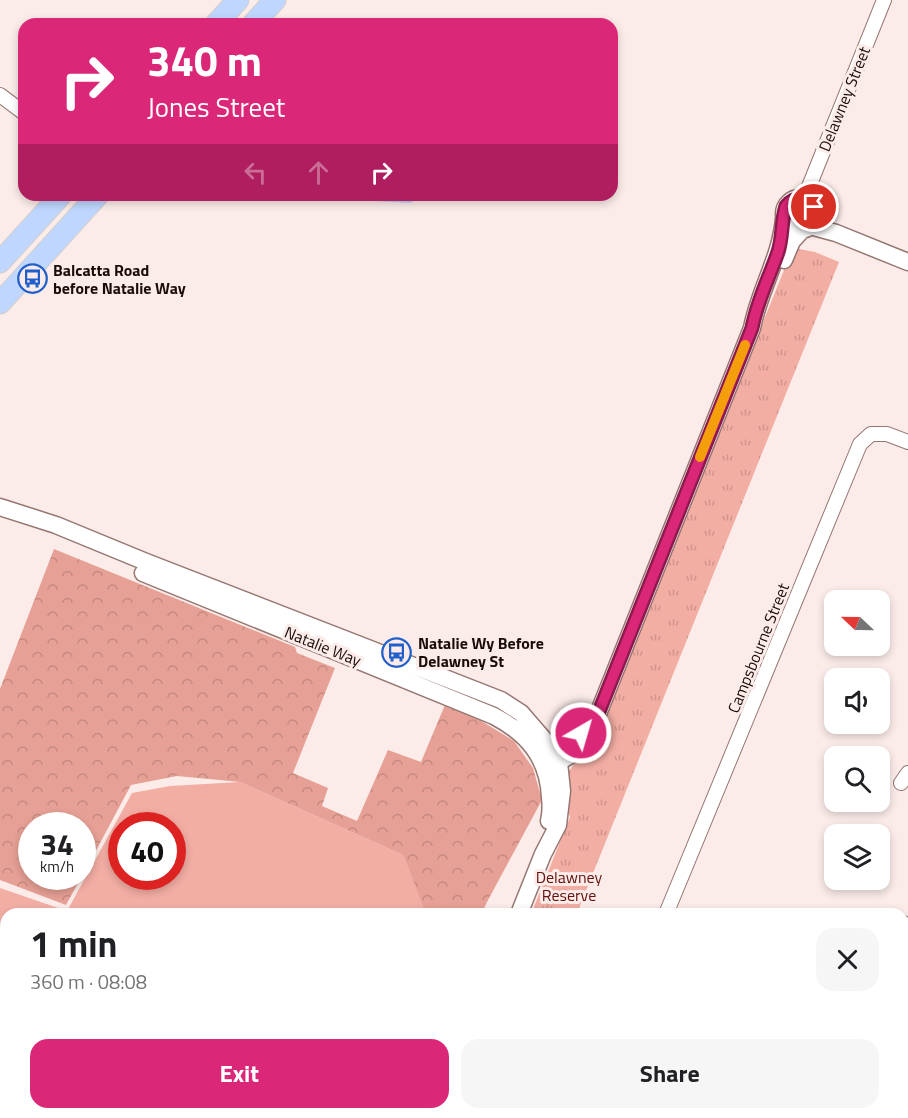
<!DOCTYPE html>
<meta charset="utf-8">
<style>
:root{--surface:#fff;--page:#f6f6f6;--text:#202124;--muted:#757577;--accent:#db2777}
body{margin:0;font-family:"Titillium Web",sans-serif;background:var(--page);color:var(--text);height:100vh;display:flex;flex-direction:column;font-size:22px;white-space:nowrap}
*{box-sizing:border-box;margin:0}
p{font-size:20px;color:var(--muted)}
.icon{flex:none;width:33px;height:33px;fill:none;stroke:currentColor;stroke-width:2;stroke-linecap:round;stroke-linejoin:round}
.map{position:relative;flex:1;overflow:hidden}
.details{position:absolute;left:0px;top:908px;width:909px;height:212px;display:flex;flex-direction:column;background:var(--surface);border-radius:18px 18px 0 0;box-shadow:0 3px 9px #0003}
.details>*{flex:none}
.hud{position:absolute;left:18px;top:18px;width:600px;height:183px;border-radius:18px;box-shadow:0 3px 9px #0003;background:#db2777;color:#fff;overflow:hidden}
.needle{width:39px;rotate:292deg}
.controls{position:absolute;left:824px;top:590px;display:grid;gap:12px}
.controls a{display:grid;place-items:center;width:66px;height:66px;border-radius:12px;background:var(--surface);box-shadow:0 3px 9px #0003;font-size:30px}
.speed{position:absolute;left:18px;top:812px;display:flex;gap:12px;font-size:30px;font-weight:700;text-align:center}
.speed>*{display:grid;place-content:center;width:78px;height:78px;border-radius:50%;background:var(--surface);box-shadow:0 3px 9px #0003;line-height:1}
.speed small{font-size:15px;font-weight:400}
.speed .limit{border:9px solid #d22;background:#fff;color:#111}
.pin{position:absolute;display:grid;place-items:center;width:51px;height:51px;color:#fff;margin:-26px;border:3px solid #fff;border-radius:50%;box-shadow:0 2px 6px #0007}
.me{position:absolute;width:66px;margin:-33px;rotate:38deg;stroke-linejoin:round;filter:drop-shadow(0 0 4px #0008)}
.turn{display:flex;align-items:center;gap:21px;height:126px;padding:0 30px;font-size:27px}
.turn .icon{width:78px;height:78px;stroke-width:2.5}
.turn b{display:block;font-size:42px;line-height:51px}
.lanes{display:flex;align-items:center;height:57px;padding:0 30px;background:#0003;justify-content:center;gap:30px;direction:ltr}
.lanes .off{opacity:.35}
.round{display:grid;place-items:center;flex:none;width:63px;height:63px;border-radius:18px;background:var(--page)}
.headline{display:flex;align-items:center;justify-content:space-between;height:102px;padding:0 30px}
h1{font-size:36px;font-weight:700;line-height:45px}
.button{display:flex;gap:12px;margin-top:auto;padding:12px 30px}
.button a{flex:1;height:69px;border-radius:18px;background:var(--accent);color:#fff;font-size:24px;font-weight:700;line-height:69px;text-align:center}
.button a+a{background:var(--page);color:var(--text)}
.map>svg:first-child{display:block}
.green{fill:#f3aea4;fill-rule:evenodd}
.forest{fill:url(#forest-crowns)}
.park{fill:url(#park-tufts)}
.water{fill:#c1d6f8}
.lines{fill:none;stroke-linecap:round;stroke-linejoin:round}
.minor-casing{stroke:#967671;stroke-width:16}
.tertiary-casing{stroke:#967671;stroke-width:19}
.primary-casing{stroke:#d1cfce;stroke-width:23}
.minor{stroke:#fff;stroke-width:14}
.tertiary{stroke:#fff;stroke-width:16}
.primary{stroke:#bfd6fe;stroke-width:21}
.route-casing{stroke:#8e194d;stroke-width:15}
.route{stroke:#db2777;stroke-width:10}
.slow{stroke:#f59e0b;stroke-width:10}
.labels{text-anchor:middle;stroke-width:6;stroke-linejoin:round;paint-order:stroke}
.street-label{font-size:16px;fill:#190d0b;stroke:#fbece9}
.poi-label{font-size:16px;font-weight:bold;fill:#190d0b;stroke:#fbece9;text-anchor:start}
.park-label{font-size:16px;fill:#64100c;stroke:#fbece9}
</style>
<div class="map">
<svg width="908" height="1118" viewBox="0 0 908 1118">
<defs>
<pattern id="forest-crowns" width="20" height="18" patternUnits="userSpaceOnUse" patternTransform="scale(1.5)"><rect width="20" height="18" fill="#e7a095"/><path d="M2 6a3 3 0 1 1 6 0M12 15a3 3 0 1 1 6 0" fill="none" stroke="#c6897f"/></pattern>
<pattern id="park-tufts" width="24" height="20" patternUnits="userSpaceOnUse" patternTransform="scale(1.5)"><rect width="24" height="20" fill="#f3aea4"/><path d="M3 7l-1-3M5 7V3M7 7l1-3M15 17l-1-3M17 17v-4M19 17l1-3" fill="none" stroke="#d0948c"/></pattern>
</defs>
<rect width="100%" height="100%" fill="#fbece9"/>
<path class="green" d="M 240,782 L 403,855 L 426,913 L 6,914 L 6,1113 L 41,1113 L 37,1118 L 0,1118 L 0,888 L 67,911 L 132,793 L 170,786 ZM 122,825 L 172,825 L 172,876 L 122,876 Z"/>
<path class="forest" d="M 54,549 L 295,647 L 297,653 L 335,668 L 293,773 L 328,788 L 322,806 L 357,821 L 388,750 L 421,762 L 447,700 L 514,741 L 533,768 L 542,800 L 487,902 L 482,913 L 426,914 L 403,855 L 240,782 L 177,776 L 131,785 L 83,875 L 82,825 L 32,825 L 32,876 L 82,876 L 66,905 L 0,880 L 0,689 Z
M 362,1113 L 408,1113 L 406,1118 L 372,1118 Z"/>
<path class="park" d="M 793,248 L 815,252 L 839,262 L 577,913 L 531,914 L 570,817 C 556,784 564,772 590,749 Z
M 451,1113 L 497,1113 L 495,1118 L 449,1118 Z"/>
<path class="water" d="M 377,195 L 425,195 L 410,203 L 374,201 Z"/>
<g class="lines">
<defs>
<path id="minor" d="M 0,95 L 24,113
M 804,199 L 884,0
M 901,783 L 908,773
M 666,914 L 860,444 L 871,434 L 887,434 L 908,442
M 903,923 L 908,925
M 667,1113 L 679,1118
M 582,1118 L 584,1113
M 774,1118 L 776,1113"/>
<path id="tertiary" d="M784 214a16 16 0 1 1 32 0a16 16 0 1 1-32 0Z
M 810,226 L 836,233 L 908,262
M 784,260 L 792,241 L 802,230
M 0,507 L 56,525 L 146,562 L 432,673 L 501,700 L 521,713 L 547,743 L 559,762 L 562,791 L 558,825 L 543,854 L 519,914
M 143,573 L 494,716 C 528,734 548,758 550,797 C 551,806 551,813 549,821
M 549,767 C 576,753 592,745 598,714 L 752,328 C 759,290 781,257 784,218
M 436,1118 L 438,1113"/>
<path id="primary" d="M 216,24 L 238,0
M 253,24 L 275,0
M 0,262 L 61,195
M 0,303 L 98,195"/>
</defs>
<use href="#minor" class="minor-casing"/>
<use href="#tertiary" class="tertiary-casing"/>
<use href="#primary" class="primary-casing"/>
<use href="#minor" class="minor"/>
<use href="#tertiary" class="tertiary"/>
<use href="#primary" class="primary"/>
</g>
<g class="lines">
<defs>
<path id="route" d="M 581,733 L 598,714 L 752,328 C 757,301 769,278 778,252 C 783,237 781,220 786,206 C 795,196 806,196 814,207"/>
</defs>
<use href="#route" class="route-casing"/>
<use href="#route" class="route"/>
<path class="slow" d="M 700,457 L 745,345"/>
</g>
<defs>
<symbol id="bus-ring" viewBox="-11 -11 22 22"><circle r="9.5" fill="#fbece9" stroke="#2160cc" stroke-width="1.5"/><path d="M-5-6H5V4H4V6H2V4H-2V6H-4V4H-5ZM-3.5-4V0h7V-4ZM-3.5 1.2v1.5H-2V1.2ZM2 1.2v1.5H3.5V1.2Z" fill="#2160cc"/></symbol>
</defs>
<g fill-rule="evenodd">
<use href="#bus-ring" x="16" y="262" width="33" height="33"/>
<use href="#bus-ring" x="380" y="636" width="33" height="33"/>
</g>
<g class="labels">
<g class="street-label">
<text transform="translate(844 99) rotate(-68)" y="6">Delawney Street</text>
<text transform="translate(323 646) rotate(22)" y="6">Natalie Way</text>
<text transform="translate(758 648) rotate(-68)" y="6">Campsbourne Street</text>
</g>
<g class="poi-label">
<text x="53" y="276">Balcatta Road<tspan x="53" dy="18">before Natalie Way</tspan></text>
<text x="418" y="649">Natalie Wy Before<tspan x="418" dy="18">Delawney St</tspan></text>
</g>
<g class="park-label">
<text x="569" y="883">Delawney<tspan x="569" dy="18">Reserve</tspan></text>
</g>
</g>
</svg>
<div class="controls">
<a><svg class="needle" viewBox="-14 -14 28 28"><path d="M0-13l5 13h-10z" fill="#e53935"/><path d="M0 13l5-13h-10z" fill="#757577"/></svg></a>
<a><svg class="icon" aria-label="sound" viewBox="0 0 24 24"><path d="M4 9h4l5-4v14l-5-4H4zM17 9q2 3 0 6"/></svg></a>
<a><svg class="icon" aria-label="search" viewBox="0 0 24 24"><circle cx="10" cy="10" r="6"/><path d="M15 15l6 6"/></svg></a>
<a><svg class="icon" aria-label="layers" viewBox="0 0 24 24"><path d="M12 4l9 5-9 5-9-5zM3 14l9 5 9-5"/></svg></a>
</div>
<div class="speed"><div>34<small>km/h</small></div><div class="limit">40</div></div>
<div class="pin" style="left:814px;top:207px;background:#d93025"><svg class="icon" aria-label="arrive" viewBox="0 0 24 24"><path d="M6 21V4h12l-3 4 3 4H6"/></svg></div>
<svg class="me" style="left:581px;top:733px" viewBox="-20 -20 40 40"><circle r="17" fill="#db2777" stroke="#fff" stroke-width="3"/><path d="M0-11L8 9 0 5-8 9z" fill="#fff"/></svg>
<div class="hud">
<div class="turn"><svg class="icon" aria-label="right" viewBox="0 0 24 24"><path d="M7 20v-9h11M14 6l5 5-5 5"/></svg><div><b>340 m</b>Jones Street</div></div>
<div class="lanes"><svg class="icon off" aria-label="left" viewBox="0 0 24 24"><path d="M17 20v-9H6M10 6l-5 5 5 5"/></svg><svg class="icon off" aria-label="ahead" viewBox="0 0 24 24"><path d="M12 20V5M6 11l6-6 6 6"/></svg><svg class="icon" aria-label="right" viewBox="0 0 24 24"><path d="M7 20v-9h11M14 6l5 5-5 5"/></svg></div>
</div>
<section class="details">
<div class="headline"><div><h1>1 min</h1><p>360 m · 08:08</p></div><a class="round"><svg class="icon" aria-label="close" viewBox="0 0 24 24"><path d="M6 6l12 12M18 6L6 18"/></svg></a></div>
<div class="button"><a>Exit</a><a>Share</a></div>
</section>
</div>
